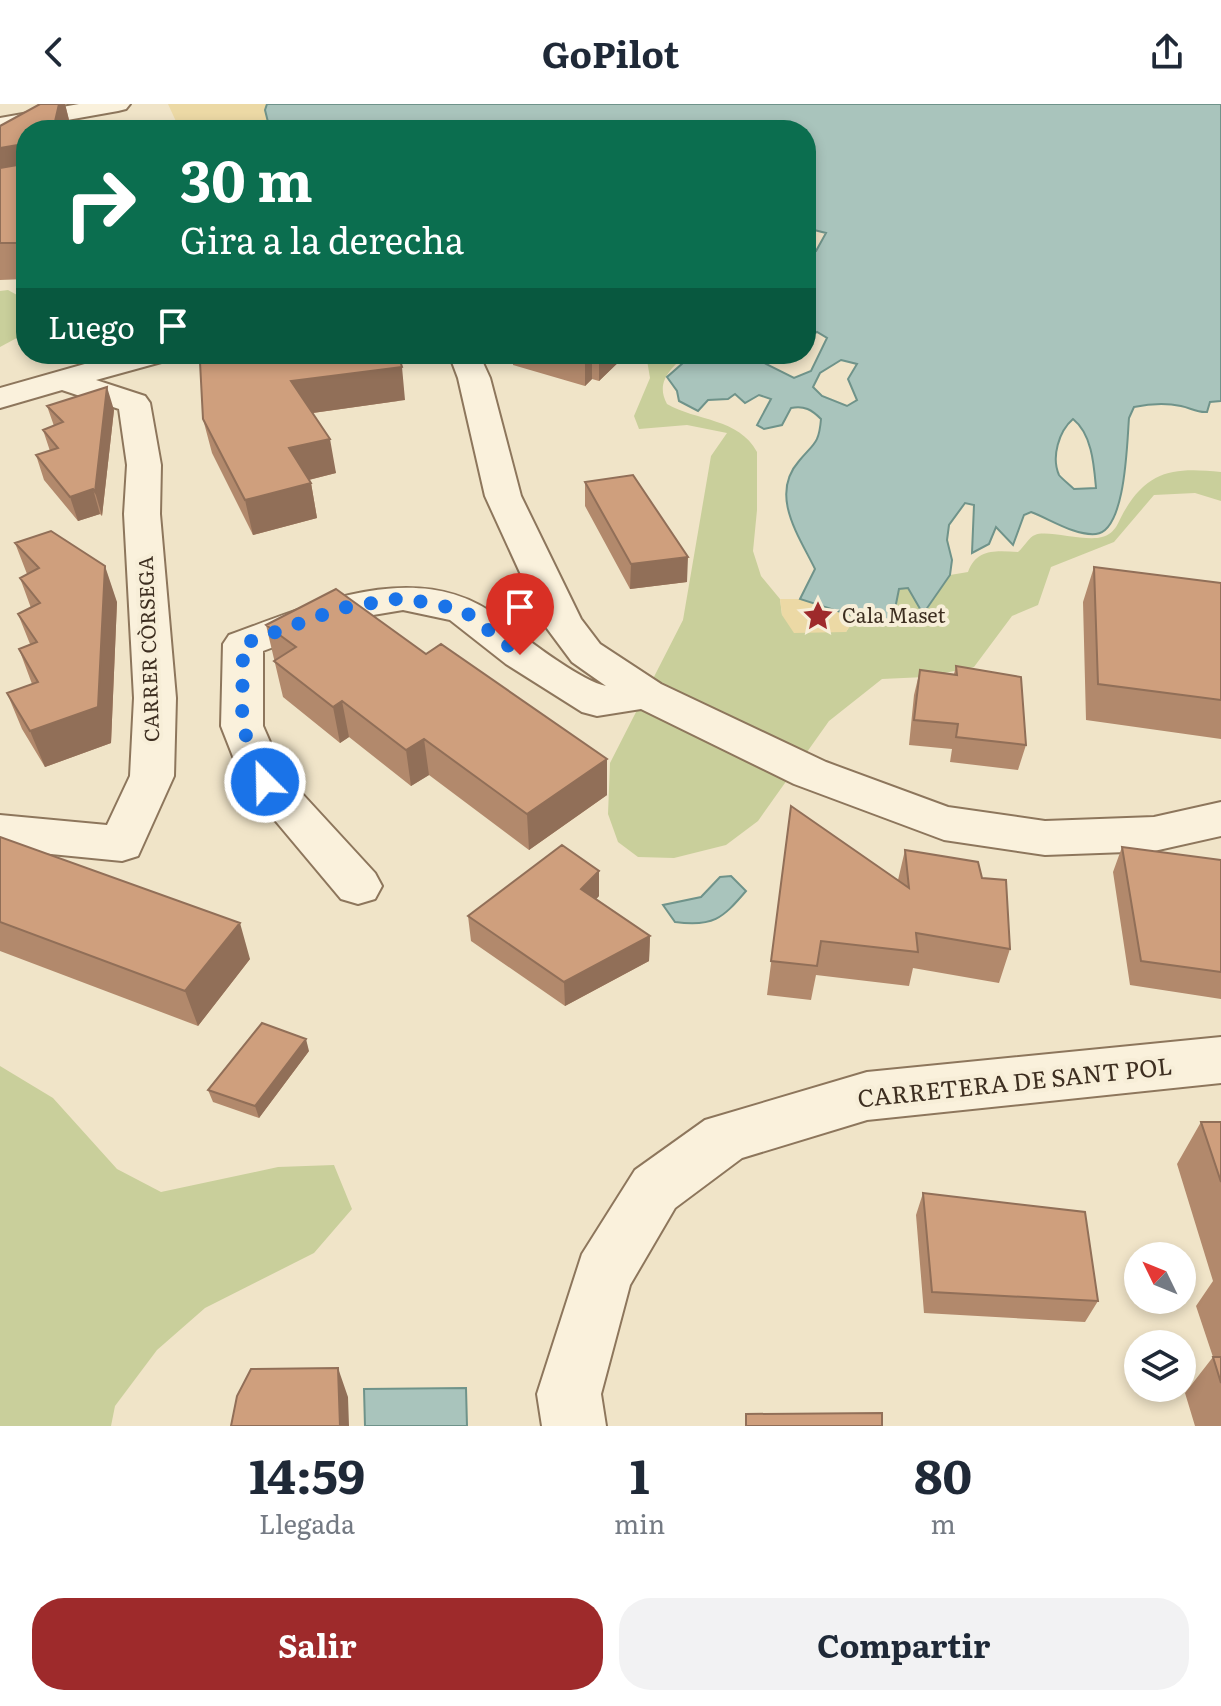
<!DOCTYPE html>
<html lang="es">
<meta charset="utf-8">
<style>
:root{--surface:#fff;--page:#f2f2f3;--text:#1f2937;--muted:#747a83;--accent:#9e2a2b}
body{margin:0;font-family:Literata,serif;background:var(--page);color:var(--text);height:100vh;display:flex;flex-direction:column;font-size:30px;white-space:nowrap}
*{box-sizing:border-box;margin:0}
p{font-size:26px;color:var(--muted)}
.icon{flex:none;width:44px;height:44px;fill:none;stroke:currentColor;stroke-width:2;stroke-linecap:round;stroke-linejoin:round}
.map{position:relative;height:1322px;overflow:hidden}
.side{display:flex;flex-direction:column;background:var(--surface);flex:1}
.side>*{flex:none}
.banner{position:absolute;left:16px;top:16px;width:800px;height:244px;border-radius:32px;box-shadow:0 4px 12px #0003;background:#0b6e4f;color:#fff;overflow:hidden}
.needle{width:52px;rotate:313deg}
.buttons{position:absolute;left:1124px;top:1138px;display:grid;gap:16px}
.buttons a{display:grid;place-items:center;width:72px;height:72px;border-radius:50%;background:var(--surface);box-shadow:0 4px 12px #0003;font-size:40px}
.pin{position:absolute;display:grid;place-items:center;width:68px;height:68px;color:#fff;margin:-82px -34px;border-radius:50% 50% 50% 0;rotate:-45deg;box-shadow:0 0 8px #0007}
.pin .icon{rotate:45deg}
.me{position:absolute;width:88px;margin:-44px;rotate:337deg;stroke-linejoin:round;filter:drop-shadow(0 0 6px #0008)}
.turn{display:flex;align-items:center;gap:28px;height:168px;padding:0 32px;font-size:36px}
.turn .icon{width:104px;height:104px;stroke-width:2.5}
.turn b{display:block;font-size:56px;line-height:68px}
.then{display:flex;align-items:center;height:76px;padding:0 32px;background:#0003;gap:16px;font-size:30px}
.eta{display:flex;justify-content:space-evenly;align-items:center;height:136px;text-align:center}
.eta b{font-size:48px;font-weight:700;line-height:56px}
.cta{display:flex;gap:16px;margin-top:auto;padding:16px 32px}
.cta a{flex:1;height:92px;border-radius:32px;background:var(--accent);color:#fff;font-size:32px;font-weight:700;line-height:92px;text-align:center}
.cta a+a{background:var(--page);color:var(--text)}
header{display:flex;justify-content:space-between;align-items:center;height:104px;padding:0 32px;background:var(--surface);font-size:36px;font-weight:700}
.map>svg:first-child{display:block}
.green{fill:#c9cf9b}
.sand{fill:#ecd9a5}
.water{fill:#a9c4bc;stroke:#6f938a;stroke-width:2;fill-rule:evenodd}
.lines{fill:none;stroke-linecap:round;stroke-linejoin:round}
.minor-casing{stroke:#8d765c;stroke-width:4}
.minor{fill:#faf1dc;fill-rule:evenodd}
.wall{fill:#b2896c}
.shaded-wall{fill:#916f58}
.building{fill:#cf9f7d;stroke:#916f58;stroke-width:2}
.route{stroke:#1a73e8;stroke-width:14;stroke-dasharray:0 25.2}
.labels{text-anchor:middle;stroke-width:8;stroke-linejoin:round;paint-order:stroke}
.poi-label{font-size:20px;fill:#3d2e20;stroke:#f7eed8;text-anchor:start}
.street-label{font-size:20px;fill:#3d2e20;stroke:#f7eed8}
.near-street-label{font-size:24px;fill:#3d2e20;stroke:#f7eed8}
</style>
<header><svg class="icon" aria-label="back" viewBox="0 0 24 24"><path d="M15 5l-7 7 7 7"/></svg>GoPilot<svg class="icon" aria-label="share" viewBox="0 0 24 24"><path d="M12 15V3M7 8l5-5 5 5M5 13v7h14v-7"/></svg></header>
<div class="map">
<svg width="1221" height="1322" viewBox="0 0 1221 1322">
<rect width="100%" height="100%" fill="#f0e4c8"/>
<path class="green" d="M 8,186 L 26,196 L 26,229 L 0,243 L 0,187 Z
M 646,250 L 686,250 C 671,265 655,278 667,300 C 696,317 739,314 757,348 L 757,406 L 753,447 L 761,472 L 780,495 L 782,511 L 846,528 C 857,510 887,486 908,484 L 924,510 L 950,471 L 968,468 C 977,444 996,447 1018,448 C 1024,443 1029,433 1035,431 C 1046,425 1085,438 1102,433 C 1117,429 1118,417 1125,406 C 1150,364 1178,364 1221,368 L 1221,397 L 1195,389 L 1154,391 L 1114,438 L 1051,463 L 1038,501 L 1012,512 L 974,563 L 925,573 L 882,575 L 829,617 L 758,717 L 726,741 L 674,754 L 638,753 L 618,738 L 608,710 L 610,659 L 683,516 L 711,352 L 727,329 L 687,321 L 639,325 L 634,312 L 650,274 Z
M 0,962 L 53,994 L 117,1065 L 161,1088 L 278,1063 L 334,1061 L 352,1105 L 314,1149 L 205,1204 L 157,1246 L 115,1302 L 111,1322 L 0,1322 Z"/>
<path class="sand" d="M 168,0 L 267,0 L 265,6 L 270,26 L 180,26 Z
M 780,495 L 800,495 L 856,513 L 846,528 L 794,529 L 782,511 Z"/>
<path class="water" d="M 267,0 L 1221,0 L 1221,297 L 1210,298 L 1207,308 C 1197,309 1191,304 1181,302 C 1166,299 1149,300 1134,303 L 1129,314 C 1127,337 1126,427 1096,430 C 1075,432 1050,415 1031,408 L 1024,411 L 1013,441 L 996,423 L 989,440 L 972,449 L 974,401 L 965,399 L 949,421 L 947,436 L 952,456 L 950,471 L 923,510 L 908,484 L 899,485 L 892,520 L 879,520 L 870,506 L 856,513 L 800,495 L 815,465 C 799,432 769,391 799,357 C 814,339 819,340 821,315 C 812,306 804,301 791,304 L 782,321 L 764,325 L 757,321 L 771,295 L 759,291 L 745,299 L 735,290 L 728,295 L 708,296 L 698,307 L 679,297 L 677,287 L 667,273 L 691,252 L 774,250 L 766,260 L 794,274 L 811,267 L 827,234 L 817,228 L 806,233 L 806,149 L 816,147 L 826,129 L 806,124 L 806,26 L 270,26 L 265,6 ZM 841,256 L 857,260 L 848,275 L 857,296 L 847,302 L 822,292 L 813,283 L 820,269 ZM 1073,315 C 1092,330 1094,361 1096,384 L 1074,385 C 1070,381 1062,375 1059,371 C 1051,353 1059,327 1073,315 Z
M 731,772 L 746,787 C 722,815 713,823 675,818 L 663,801 L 701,793 L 720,773 Z
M 466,1284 L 467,1322 L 365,1322 L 364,1285 Z"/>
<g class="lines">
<defs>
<path id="minor" d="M 79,0 L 130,0 L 126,5 L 118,7 L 0,28 L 0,14 Z
M 120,250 L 169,250 L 165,257 L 96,276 L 145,292 L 150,299 L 161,361 L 160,410 L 176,594 L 174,672 L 138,752 L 122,757 L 0,745 L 0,711 L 107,721 L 130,672 L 134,594 L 124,410 L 127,361 L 119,305 L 62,286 L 0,304 L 0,284 Z
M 449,250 L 479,250 L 490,274 L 521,392 L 581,515 L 600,540 L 661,580 L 826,658 L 948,703 L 1045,717 L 1154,713 L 1221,698 L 1221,732 L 1154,747 L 1045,751 L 944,736 L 794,680 L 641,605 L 597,612 L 582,608 L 506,560 L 450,516 L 403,506 L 349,515 L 263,547 L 263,622 L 284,670 L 375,769 L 382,782 L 375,795 L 358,800 L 341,795 L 243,678 L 221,622 L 223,540 L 229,531 C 312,501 418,452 498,513 C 521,531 580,577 606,582 L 572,558 L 543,519 L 485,392 L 458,274 Z
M 1221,933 L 1221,979 L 867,1016 L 742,1054 L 675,1104 L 630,1181 L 601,1290 L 606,1322 L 542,1322 L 537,1290 L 582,1150 L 635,1066 L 705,1016 L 867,968 Z"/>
</defs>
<use href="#minor" class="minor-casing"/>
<use href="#minor" class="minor"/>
</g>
<path class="wall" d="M 40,0 L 65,0 L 70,20 L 26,26 L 26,175 L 0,176 L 0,22 Z
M 513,250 L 627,250 L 599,277 L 592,275 L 585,282 L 513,261 Z
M 405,296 L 313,309 L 336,369 L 309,376 L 311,379 L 317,414 L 253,431 L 212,349 L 203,315 Z
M 47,302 L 114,306 L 102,412 L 100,410 L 78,417 L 44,376 L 36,351 L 50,347 L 43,326 L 54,322 Z
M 585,378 L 687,478 L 630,485 L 585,402 Z
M 15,439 L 117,498 L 111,639 L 45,663 L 22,625 L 7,589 L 32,580 L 19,545 L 30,540 L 18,510 L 31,504 L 20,474 L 27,470 Z
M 1094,463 L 1221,479 L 1221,635 L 1086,616 L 1083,498 Z
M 266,521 L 426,550 L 607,655 L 607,691 L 529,746 L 429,671 L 411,682 L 349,633 L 340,639 L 283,593 Z
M 956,562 L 1026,641 L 1018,666 L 950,658 L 952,645 L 909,641 L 914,591 L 920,566 L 954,570 Z
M 791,702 L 898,776 L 905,746 L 982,774 L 1010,845 L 999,879 L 913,864 L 909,882 L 816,871 L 811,896 L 767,891 Z
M 0,733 L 250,855 L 198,922 L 0,847 Z
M 1122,743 L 1221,756 L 1221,895 L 1130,881 L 1113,768 Z
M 599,792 L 596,795 L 650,832 L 649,857 L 565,902 L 471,837 L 468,812 Z
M 309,947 L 259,1014 L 213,998 L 208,986 Z
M 1201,1018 L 1221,1018 L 1221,1322 L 1195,1322 L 1185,1289 L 1213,1253 L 1196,1202 L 1213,1177 L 1177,1060 Z
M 923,1089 L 1098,1197 L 1085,1218 L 924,1209 L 916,1111 Z"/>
<path class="shaded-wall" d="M 59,0 L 65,0 L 70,20 L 69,26 L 53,26 Z
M 18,41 L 26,68 L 0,80 L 0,44 Z
M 603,250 L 627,250 L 599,277 L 599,254 Z
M 592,252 L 592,275 L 585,282 L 585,259 Z
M 402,263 L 405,296 L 298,311 L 291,277 Z
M 107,283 L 114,306 L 102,412 L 95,388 Z
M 330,335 L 336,369 L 296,379 L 289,344 Z
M 311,379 L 317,414 L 253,431 L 245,396 Z
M 93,385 L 100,410 L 78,417 L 70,393 Z
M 688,453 L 687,478 L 630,485 L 631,460 Z
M 105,462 L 117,498 L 111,639 L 45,663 L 30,627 Z
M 342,597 L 349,633 L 340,639 L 333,603 Z
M 424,635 L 429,671 L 411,682 L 406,646 Z
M 607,655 L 607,691 L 529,746 L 527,710 Z
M 599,767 L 599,792 L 582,810 L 581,785 Z
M 240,819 L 250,855 L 198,922 L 185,887 Z
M 650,832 L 649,857 L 565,902 L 564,878 Z
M 306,935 L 309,947 L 259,1014 L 255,1002 Z
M 338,1264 L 348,1293 L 349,1322 L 340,1322 Z"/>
<path class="building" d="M 40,0 L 59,0 L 53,26 L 26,26 L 26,139 L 0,139 L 0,64 L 18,61 L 18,41 L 0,44 L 0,22 Z
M 212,250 L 398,250 L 402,263 L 291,277 L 330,335 L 289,344 L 311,379 L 245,396 L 203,315 L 200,258 L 212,256 Z
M 554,250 L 603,250 L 599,254 L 592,252 L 585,259 Z
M 107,283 L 95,388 L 93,385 L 70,393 L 36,351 L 58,344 L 43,326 L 63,318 L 47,302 Z
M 633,371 L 688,453 L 631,460 L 585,378 Z
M 51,427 L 105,462 L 98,603 L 30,627 L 7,589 L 38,578 L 19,545 L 37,538 L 18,510 L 40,499 L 20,474 L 39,464 L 15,439 Z
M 1094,463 L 1221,479 L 1221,596 L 1098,580 Z
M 336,485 L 426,550 L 441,540 L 607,655 L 527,710 L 424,635 L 406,646 L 342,597 L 333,603 L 274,557 L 296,543 L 266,521 Z
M 956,562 L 1021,573 L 1026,641 L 956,633 L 958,620 L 914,616 L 920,566 L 957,571 Z
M 791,702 L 909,784 L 905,746 L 978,758 L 982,774 L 1006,776 L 1010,845 L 916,829 L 918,848 L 821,837 L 817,862 L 771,857 Z
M 0,733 L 240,819 L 185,887 L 0,818 Z
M 562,741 L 599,767 L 581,785 L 650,832 L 564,878 L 468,812 Z
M 1122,743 L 1221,756 L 1221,868 L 1141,857 Z
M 262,919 L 306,935 L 255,1002 L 208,986 Z
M 1201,1018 L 1221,1018 L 1221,1078 Z
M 923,1089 L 1085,1108 L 1098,1197 L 932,1188 Z
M 1213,1253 L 1221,1253 L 1221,1279 Z
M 338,1264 L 340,1322 L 231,1322 L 237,1292 L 251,1265 Z
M 882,1309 L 882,1322 L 746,1322 L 746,1310 Z"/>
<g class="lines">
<path class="route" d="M 265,678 L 242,622 L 243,540 L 341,504 L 403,494 L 463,506 L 520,551"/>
</g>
<defs>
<symbol id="sight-bare" viewBox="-9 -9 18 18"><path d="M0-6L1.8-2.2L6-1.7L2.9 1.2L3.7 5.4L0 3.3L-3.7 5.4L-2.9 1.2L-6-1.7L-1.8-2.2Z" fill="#9e2a2b" stroke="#f7eed8" stroke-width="2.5" paint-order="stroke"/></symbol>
</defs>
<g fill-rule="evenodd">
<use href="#sight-bare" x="796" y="490" width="44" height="44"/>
</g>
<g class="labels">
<g class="poi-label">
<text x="842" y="519">Cala Maset</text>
</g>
<g class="street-label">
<text transform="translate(149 545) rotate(-92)" y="7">CARRER CÒRSEGA</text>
</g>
<g class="near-street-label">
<text transform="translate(1015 979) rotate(-6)" y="8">CARRETERA DE SANT POL</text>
</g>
</g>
</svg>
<div class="buttons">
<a><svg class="needle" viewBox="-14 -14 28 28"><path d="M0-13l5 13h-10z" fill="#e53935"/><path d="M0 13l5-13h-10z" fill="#747a83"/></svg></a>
<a><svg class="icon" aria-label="layers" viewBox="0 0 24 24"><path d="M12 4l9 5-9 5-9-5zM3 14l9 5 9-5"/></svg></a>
</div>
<div class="pin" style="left:520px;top:551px;background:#d93025"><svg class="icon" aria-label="arrive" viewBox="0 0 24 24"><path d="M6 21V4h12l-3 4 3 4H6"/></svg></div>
<svg class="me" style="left:265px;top:678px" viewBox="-20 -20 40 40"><circle r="17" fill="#1a73e8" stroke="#fff" stroke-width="3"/><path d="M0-11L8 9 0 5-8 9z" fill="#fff"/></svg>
<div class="banner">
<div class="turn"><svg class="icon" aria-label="right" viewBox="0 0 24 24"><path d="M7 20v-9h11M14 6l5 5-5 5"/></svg><div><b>30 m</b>Gira a la derecha</div></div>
<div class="then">Luego<svg class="icon" aria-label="arrive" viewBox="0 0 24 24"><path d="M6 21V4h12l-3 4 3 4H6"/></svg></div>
</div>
</div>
<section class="side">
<div class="eta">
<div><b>14:59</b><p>Llegada</p></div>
<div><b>1</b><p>min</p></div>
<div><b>80</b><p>m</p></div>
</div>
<div class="cta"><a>Salir</a><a>Compartir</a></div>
</section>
